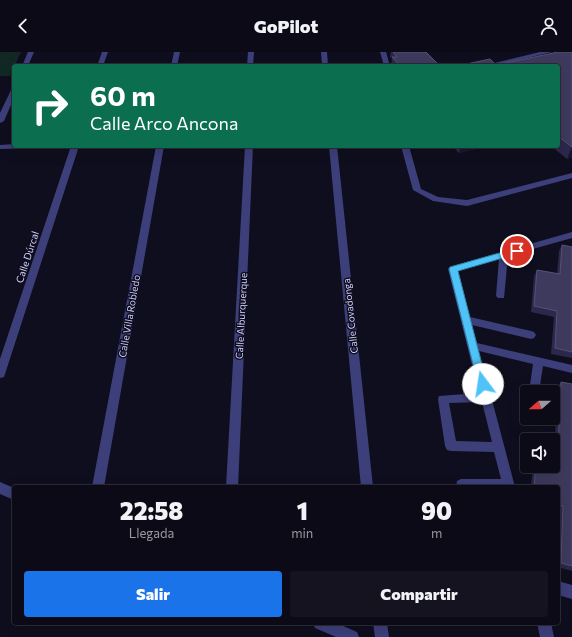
<!DOCTYPE html>
<html lang="es">
<meta charset="utf-8">
<style>
:root{--surface:#0b0a16;--page:#14131f;--text:#f1f3f6;--muted:#9a9aa1;--line:#2b2b35;--accent:#1a73e8}
body{margin:0;font-family:Commissioner,sans-serif;background:var(--page);color:var(--text);height:100vh;display:flex;flex-direction:column;font-size:15px;white-space:nowrap}
*{box-sizing:border-box;margin:0}
p{font-size:13px;color:var(--muted)}
.icon{flex:none;width:22px;height:22px;fill:none;stroke:currentColor;stroke-width:2;stroke-linecap:round;stroke-linejoin:round}
.map{position:relative;flex:1;overflow:hidden}
.side{position:absolute;left:12px;top:433px;width:548px;height:140px;display:flex;flex-direction:column;background:var(--surface);border-radius:4px;box-shadow:0 4px 16px #0002,0 0 0 1px var(--line)}
.side>*{flex:none}
.hud{position:absolute;left:12px;top:12px;width:548px;height:84px;border-radius:4px;box-shadow:0 4px 16px #0002,0 0 0 1px var(--line);background:#0b6e4f;color:#fff;overflow:hidden}
.needle{width:26px;rotate:250deg}
.controls{position:absolute;left:520px;top:333px;display:grid;gap:8px}
.controls a{display:grid;place-items:center;width:40px;height:40px;border-radius:4px;background:var(--surface);box-shadow:0 4px 16px #0002,0 0 0 1px var(--line);font-size:20px}
.pin{position:absolute;display:grid;place-items:center;width:34px;height:34px;color:#fff;margin:-17px;border:2px solid #fff;border-radius:50%;box-shadow:0 1px 4px #0007}
.me{position:absolute;width:44px;margin:-22px;rotate:346deg;stroke-linejoin:round;filter:drop-shadow(0 0 3px #0008)}
.turn{display:flex;align-items:center;gap:14px;height:84px;padding:0 12px;font-size:18px}
.turn .icon{width:52px;height:52px;stroke-width:2.5}
.turn b{display:block;font-size:28px;line-height:34px}
.eta{display:flex;justify-content:space-evenly;align-items:center;height:68px;text-align:center}
.eta b{font-size:24px;font-weight:800;line-height:28px}
.cta{display:flex;gap:8px;margin-top:auto;padding:8px 12px}
.cta a{flex:1;height:46px;border-radius:4px;background:var(--accent);color:#fff;font-size:16px;font-weight:800;line-height:46px;text-align:center}
.cta a+a{background:var(--page);color:var(--text)}
header{display:flex;justify-content:space-between;align-items:center;height:52px;padding:0 12px;background:var(--surface);font-size:18px;font-weight:800}
.map>svg:first-child{display:block}
.green{fill:#112825}
.lines{fill:none;stroke-linecap:round;stroke-linejoin:round}
.minor{fill:#3c3f7a;fill-rule:evenodd}
.wall{fill:#2b284b}
.shaded-wall{fill:#191631}
.building{fill:#3d3a5e;stroke:#545177}
.route{fill:#4fc3f7;stroke:#337fa1}
.labels{text-anchor:middle;stroke-width:3;stroke-linejoin:round;paint-order:stroke}
.street-label{font-size:10px;fill:#d0cffb;stroke:#0f0e1e}
</style>
<header><svg class="icon" aria-label="back" viewBox="0 0 24 24"><path d="M15 5l-7 7 7 7"/></svg>GoPilot<svg class="icon" aria-label="person" viewBox="0 0 24 24"><circle cx="12" cy="8" r="4"/><path d="M4 21q1-7 8-7t8 7"/></svg></header>
<div class="map">
<svg width="572" height="585" viewBox="0 0 572 585">
<rect width="100%" height="100%" fill="#0f0e1e"/>
<path class="green" d="M 0,0 L 21,0 L 10,24 L 0,24 Z"/>
<g class="lines">
<path class="minor" d="M 28,0 L 34,0 L 28,14 L 22,14 Z
M 102,0 L 108,0 L 103,14 L 97,14 Z
M 174,0 L 180,0 L 177,14 L 171,14 Z
M 248,0 L 254,0 L 253,14 L 247,14 Z
M 321,0 L 327,0 L 328,14 L 322,14 Z
M 380,0 L 386,0 L 390,14 L 384,14 Z
M 540,0 L 552,0 L 494,14 L 482,14 Z
M 14,36 L 14,46 L 4,69 L 0,71 L 0,61 L 11,38 Z
M 14,92 L 14,94 L 45,94 L 41,96 L 0,97 L 0,93 Z
M 71,94 L 79,94 L 5,322 L 4,325 L 0,326 L 0,307 Z
M 156,94 L 164,94 L 104,435 L 92,435 Z
M 245,94 L 253,94 L 238,435 L 226,435 Z
M 329,94 L 337,94 L 373,435 L 361,435 Z
M 401,94 L 409,94 L 421,137 L 438,145 L 467,148 L 572,121 L 572,126 L 467,154 L 433,149 L 413,138 Z
M 572,180 L 572,186 L 508,204 L 504,246 L 498,246 L 496,244 L 499,207 L 458,219 L 470,265 L 531,279 L 534,280 L 536,283 L 534,286 L 531,287 L 472,273 L 477,291 L 572,313 L 572,321 L 543,314 L 539,340 L 529,340 L 533,312 L 479,299 L 515,435 L 456,435 L 457,429 L 461,427 L 501,427 L 494,400 L 451,399 L 447,398 L 445,394 L 438,347 L 439,344 L 479,341 L 448,217 L 453,214 ZM 482,350 L 492,390 L 456,389 L 449,351 Z
M 0,430 L 14,436 L 14,448 L 0,442 Z
M 558,529 L 572,533 L 572,547 L 558,543 Z
M 313,571 L 336,571 L 357,580 L 359,585 L 336,585 L 315,576 Z
M 373,571 L 387,571 L 389,585 L 375,585 Z
M 537,571 L 551,571 L 554,585 L 540,585 Z"/>
</g>
<path class="wall" d="M 391,0 L 426,0 L 440,14 L 391,14 L 392,6 L 390,5 Z
M 572,0 L 572,105 L 567,107 L 551,94 L 558,94 L 558,14 L 496,13 Z
M 452,94 L 487,94 L 459,101 Z
M 519,94 L 533,94 L 522,97 Z
M 562,193 L 572,195 L 572,306 L 551,302 L 554,265 L 531,260 L 534,224 L 537,218 L 557,222 L 559,199 Z
M 561,330 L 572,332 L 572,519 L 558,515 L 558,480 L 559,458 L 558,458 L 558,435 L 531,435 L 533,414 L 553,414 L 558,335 Z"/>
<path class="shaded-wall" d="M 461,94 L 487,94 L 459,101 Z
M 523,94 L 533,94 L 522,97 Z
M 572,95 L 572,105 L 567,107 Z"/>
<path class="building" d="M 393,0 L 426,0 L 440,14 L 399,14 L 400,14 L 392,5 L 397,5 Z
M 558,0 L 572,0 L 572,95 L 558,84 L 558,14 L 457,14 L 490,7 L 496,13 Z
M 562,193 L 572,195 L 572,300 L 555,296 L 557,259 L 534,254 L 537,218 L 560,222 Z
M 561,330 L 572,332 L 572,514 L 561,511 L 563,454 L 558,453 L 558,435 L 534,435 L 536,414 L 553,414 L 553,394 L 558,395 Z"/>
<path class="route" d="M 517,196 L 520,197 L 520,201 L 458,219 L 487,332 L 483,336 L 478,332 L 449,217 L 450,215 Z"/>
<g class="labels">
<g class="street-label">
<text transform="translate(27 205) rotate(-72)" y="4">Calle Dúrcal</text>
<text transform="translate(129 264) rotate(-80)" y="4">Calle Villa Robledo</text>
<text transform="translate(241 264) rotate(-87)" y="4">Calle Alburquerque</text>
<text transform="translate(350 264) rotate(-96)" y="4">Calle Covadonga</text>
</g>
</g>
</svg>
<div class="controls">
<a><svg class="needle" viewBox="-14 -14 28 28"><path d="M0-13l5 13h-10z" fill="#e53935"/><path d="M0 13l5-13h-10z" fill="#9a9aa1"/></svg></a>
<a><svg class="icon" aria-label="sound" viewBox="0 0 24 24"><path d="M4 9h4l5-4v14l-5-4H4zM17 9q2 3 0 6"/></svg></a>
</div>
<div class="pin" style="left:517px;top:199px;background:#d93025"><svg class="icon" aria-label="arrive" viewBox="0 0 24 24"><path d="M6 21V4h12l-3 4 3 4H6"/></svg></div>
<svg class="me" style="left:483px;top:332px" viewBox="-20 -20 40 40"><circle r="19" fill="#fff"/><path d="M0-13L10 11 0 6-10 11z" fill="#4fc3f7"/></svg>
<div class="hud">
<div class="turn"><svg class="icon" aria-label="right" viewBox="0 0 24 24"><path d="M7 20v-9h11M14 6l5 5-5 5"/></svg><div><b>60 m</b>Calle Arco Ancona</div></div>
</div>
<section class="side">
<div class="eta">
<div><b>22:58</b><p>Llegada</p></div>
<div><b>1</b><p>min</p></div>
<div><b>90</b><p>m</p></div>
</div>
<div class="cta"><a>Salir</a><a>Compartir</a></div>
</section>
</div>
